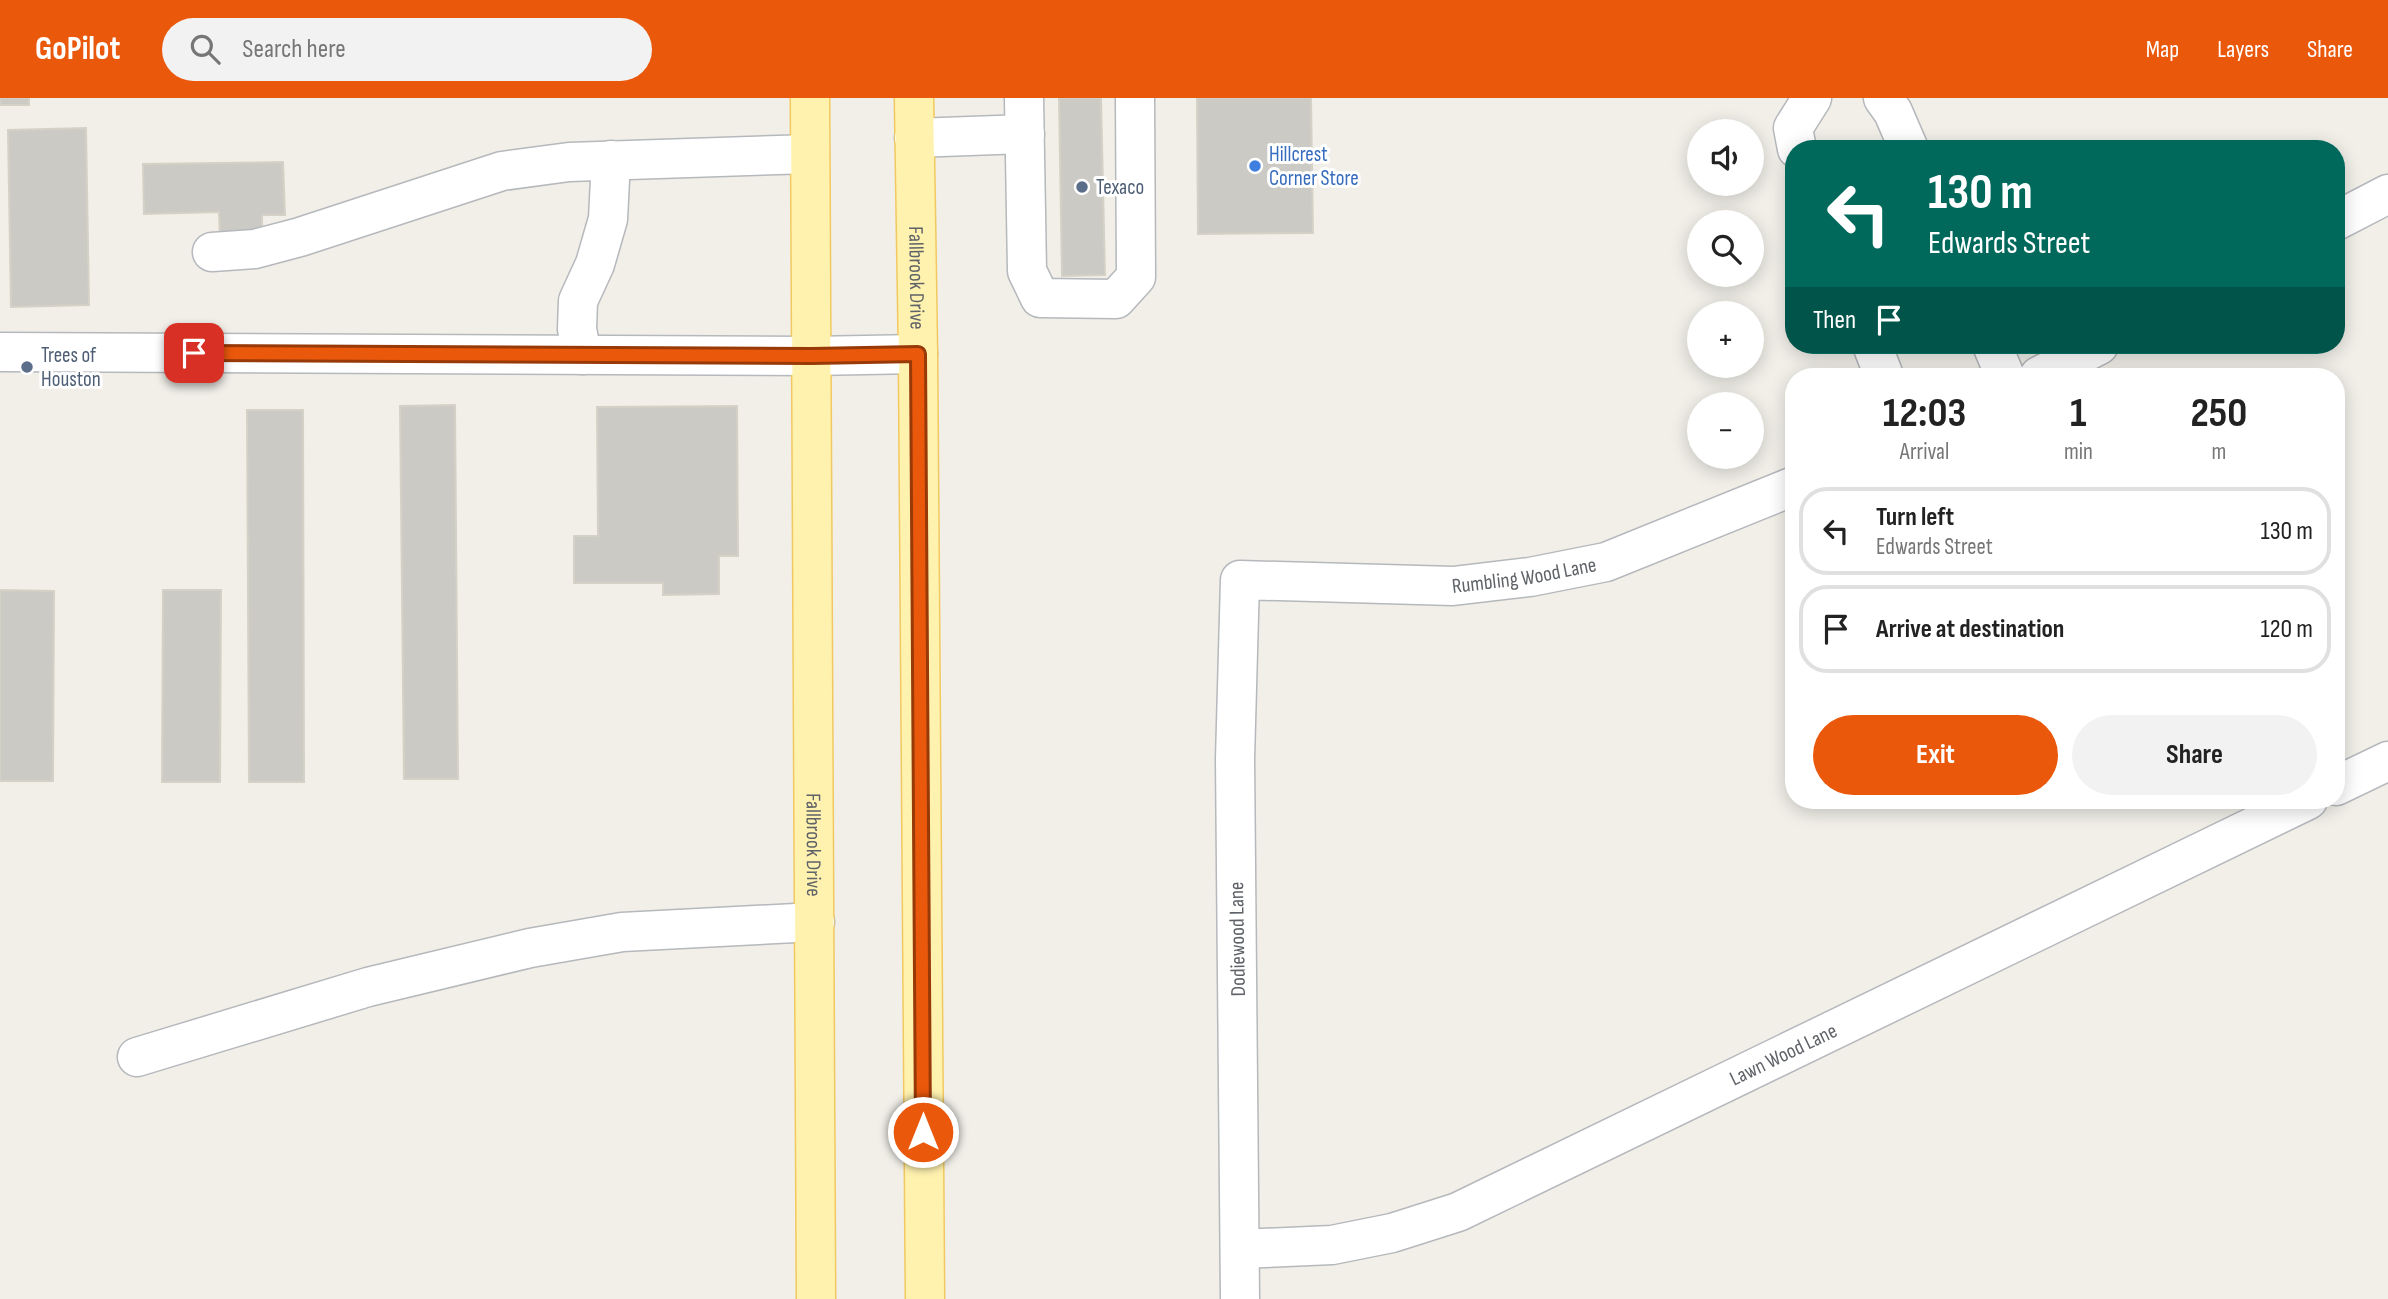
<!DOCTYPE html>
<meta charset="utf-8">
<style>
:root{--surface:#fff;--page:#f2f2f2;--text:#222;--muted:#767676;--line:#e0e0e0;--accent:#ea580c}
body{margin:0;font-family:"Sofia Sans Condensed",sans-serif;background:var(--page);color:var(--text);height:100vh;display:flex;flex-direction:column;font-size:26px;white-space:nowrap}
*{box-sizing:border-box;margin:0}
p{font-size:23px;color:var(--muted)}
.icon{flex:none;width:38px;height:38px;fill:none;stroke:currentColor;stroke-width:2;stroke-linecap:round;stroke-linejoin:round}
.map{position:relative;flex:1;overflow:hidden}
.panel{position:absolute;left:1785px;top:270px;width:560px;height:441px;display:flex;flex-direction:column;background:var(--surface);border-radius:28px;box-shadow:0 4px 18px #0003}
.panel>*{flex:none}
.hud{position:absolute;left:1785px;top:42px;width:560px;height:214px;border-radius:28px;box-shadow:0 4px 18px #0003;background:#00695c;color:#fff;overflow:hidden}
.fabs{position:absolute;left:1687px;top:21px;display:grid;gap:14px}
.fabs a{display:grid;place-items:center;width:77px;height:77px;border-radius:50%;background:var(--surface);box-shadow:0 4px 18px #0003;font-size:35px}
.pin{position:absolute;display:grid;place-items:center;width:60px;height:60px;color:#fff;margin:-30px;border-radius:14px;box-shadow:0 4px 10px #0006}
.me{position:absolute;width:77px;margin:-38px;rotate:0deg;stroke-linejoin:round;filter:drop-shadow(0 0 5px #0008)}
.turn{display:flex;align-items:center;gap:24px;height:147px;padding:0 28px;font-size:32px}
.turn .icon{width:91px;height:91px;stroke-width:2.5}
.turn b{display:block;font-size:49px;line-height:60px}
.then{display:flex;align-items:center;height:66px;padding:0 28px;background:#0003;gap:14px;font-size:26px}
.eta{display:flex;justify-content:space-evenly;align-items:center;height:119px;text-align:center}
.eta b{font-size:42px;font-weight:700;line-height:49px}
.button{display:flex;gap:14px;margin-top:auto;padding:14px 28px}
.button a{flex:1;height:80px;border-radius:42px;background:var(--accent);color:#fff;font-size:28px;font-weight:700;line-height:80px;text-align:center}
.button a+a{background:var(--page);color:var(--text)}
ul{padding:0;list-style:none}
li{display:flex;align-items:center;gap:21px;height:88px;margin:0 14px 10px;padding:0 14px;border:4px solid var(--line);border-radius:28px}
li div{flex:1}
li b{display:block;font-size:26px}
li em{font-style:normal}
header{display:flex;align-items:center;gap:42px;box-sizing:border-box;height:98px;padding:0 35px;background:var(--accent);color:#fff}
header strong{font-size:33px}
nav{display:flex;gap:38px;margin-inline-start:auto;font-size:24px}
.search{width:490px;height:63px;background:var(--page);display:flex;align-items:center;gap:18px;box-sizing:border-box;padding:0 24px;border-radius:38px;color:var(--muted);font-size:26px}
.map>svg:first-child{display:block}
.building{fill:#cccac5;stroke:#d6d1c6;stroke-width:2}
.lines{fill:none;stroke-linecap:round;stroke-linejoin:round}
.minor-casing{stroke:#b5b8bc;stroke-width:41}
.major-casing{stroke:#f2c960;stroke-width:41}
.minor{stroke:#fff;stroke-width:38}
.major{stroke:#fff2af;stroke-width:38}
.route-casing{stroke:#983908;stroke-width:18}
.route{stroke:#ea580c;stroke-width:12}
.shop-dot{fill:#3f7fe0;stroke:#fff;stroke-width:2.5}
.service-dot{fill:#5c6f8a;stroke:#fff;stroke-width:2.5}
.labels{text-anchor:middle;stroke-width:6;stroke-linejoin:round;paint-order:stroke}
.shop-label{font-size:21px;fill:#366cbe;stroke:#fff;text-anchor:start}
.service-label{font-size:21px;fill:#4e5e75;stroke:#fff;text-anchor:start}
.street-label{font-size:21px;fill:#5f6368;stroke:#fff}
</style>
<header>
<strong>GoPilot</strong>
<div class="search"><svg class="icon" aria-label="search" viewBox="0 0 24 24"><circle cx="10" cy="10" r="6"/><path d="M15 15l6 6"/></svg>Search here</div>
<nav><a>Map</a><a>Layers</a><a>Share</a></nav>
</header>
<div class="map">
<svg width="2388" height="1201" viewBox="0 0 2388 1201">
<rect width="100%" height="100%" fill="#f1efe8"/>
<path class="building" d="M 0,0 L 29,0 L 29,7 L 0,7 Z
M 1059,0 L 1101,0 L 1105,177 L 1062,178 Z
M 1197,0 L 1311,0 L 1313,135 L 1198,136 Z
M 86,30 L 89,207 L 11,209 L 8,32 Z
M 283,64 L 285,117 L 262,117 L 262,140 L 220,141 L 219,114 L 144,116 L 143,66 Z
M 455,307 L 458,681 L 404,681 L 400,308 Z
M 737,308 L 738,458 L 719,458 L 719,496 L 663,497 L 663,485 L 574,485 L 574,438 L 598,438 L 597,309 Z
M 247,312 L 303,312 L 304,684 L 249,684 Z
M 0,492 L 54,493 L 53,683 L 0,683 Z
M 163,492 L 221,492 L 220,684 L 162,684 Z"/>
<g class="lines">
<defs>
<g id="minor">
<path d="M 1024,0 L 1027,173 L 1040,200 L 1116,201 L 1136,179 L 1135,0"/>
<path d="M 1883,0 L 1893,14 L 1909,51"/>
<path d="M 914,40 L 1025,36"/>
<path d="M 1797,51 L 1793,30 L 1812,0"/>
<path d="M 2336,123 L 2388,96"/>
<path d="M 212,154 L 255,151 L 300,139 L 502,73 L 569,64 L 810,56"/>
<path d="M 1872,247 L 1884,278"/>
<path d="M 1992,247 L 2005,278"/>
<path d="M 0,254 L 812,258 L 918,256"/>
<path d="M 582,257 L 577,231 L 578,203 L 595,166 L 608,121 L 611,62"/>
<path d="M 2039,278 L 2099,247"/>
<path d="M 2336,688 L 2388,663"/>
<path d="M 137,959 L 368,889 L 530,850 L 622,834 L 815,824"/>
<path id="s1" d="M 1240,1151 L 1332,1147 L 1392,1135 L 1458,1114 L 2308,702"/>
<path id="s2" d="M 1240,1201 L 1235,661 L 1240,482 L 1453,488 L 1530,479 L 1606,464 L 1794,388"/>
</g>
<g id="major">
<path id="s3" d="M 810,0 L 816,1201"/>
<path id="s4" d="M 914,0 L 918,256 L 925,1201"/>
</g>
</defs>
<use href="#minor" class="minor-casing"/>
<use href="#major" class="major-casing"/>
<use href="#minor" class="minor"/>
<use href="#major" class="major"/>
</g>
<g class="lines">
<defs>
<path id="route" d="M 194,255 L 812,258 L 918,256 L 923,1034"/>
</defs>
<use href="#route" class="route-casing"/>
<use href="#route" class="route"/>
</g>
<circle class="shop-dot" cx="1255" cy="68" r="7"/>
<g class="service-dot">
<circle cx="1082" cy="89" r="7"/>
<circle cx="27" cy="269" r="7"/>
</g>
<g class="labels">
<g class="shop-label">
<text x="1269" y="63">Hillcrest<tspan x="1269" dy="24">Corner Store</tspan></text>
</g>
<g class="service-label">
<text x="1096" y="96">Texaco</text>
<text x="41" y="264">Trees of<tspan x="41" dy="24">Houston</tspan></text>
</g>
<g class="street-label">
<text dy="7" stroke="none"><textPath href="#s4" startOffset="180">Fallbrook Drive</textPath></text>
<text dy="7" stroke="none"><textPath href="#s2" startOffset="1004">Rumbling Wood Lane</textPath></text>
<text dy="7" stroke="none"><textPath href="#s3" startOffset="747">Fallbrook Drive</textPath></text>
<text transform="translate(1237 841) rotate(-91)" y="7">Dodiewood Lane</text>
<text dy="7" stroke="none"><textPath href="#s1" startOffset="584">Lawn Wood Lane</textPath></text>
</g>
</g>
</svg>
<div class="fabs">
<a><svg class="icon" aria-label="sound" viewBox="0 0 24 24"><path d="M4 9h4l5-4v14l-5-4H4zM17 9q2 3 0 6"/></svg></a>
<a><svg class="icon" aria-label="search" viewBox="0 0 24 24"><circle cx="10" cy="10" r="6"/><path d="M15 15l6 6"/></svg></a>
<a>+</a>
<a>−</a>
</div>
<div class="pin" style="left:194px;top:255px;background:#d93025"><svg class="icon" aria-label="arrive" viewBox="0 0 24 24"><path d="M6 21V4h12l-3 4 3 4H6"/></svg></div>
<svg class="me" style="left:923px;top:1034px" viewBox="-20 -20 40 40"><circle r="17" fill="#ea580c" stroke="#fff" stroke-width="3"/><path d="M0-11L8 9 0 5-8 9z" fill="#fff"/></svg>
<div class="hud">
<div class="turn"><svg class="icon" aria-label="left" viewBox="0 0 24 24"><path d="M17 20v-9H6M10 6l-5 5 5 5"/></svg><div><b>130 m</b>Edwards Street</div></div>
<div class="then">Then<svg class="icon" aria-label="arrive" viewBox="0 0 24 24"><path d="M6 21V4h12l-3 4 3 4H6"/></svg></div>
</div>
<section class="panel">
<div class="eta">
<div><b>12:03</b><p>Arrival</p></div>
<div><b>1</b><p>min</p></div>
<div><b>250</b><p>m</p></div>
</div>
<ul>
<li><svg class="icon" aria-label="left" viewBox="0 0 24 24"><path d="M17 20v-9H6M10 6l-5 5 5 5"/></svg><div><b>Turn left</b><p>Edwards Street</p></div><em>130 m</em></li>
<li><svg class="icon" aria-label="arrive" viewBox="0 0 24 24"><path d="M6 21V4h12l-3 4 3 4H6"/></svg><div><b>Arrive at destination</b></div><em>120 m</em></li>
</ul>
<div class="button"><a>Exit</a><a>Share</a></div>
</section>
</div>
